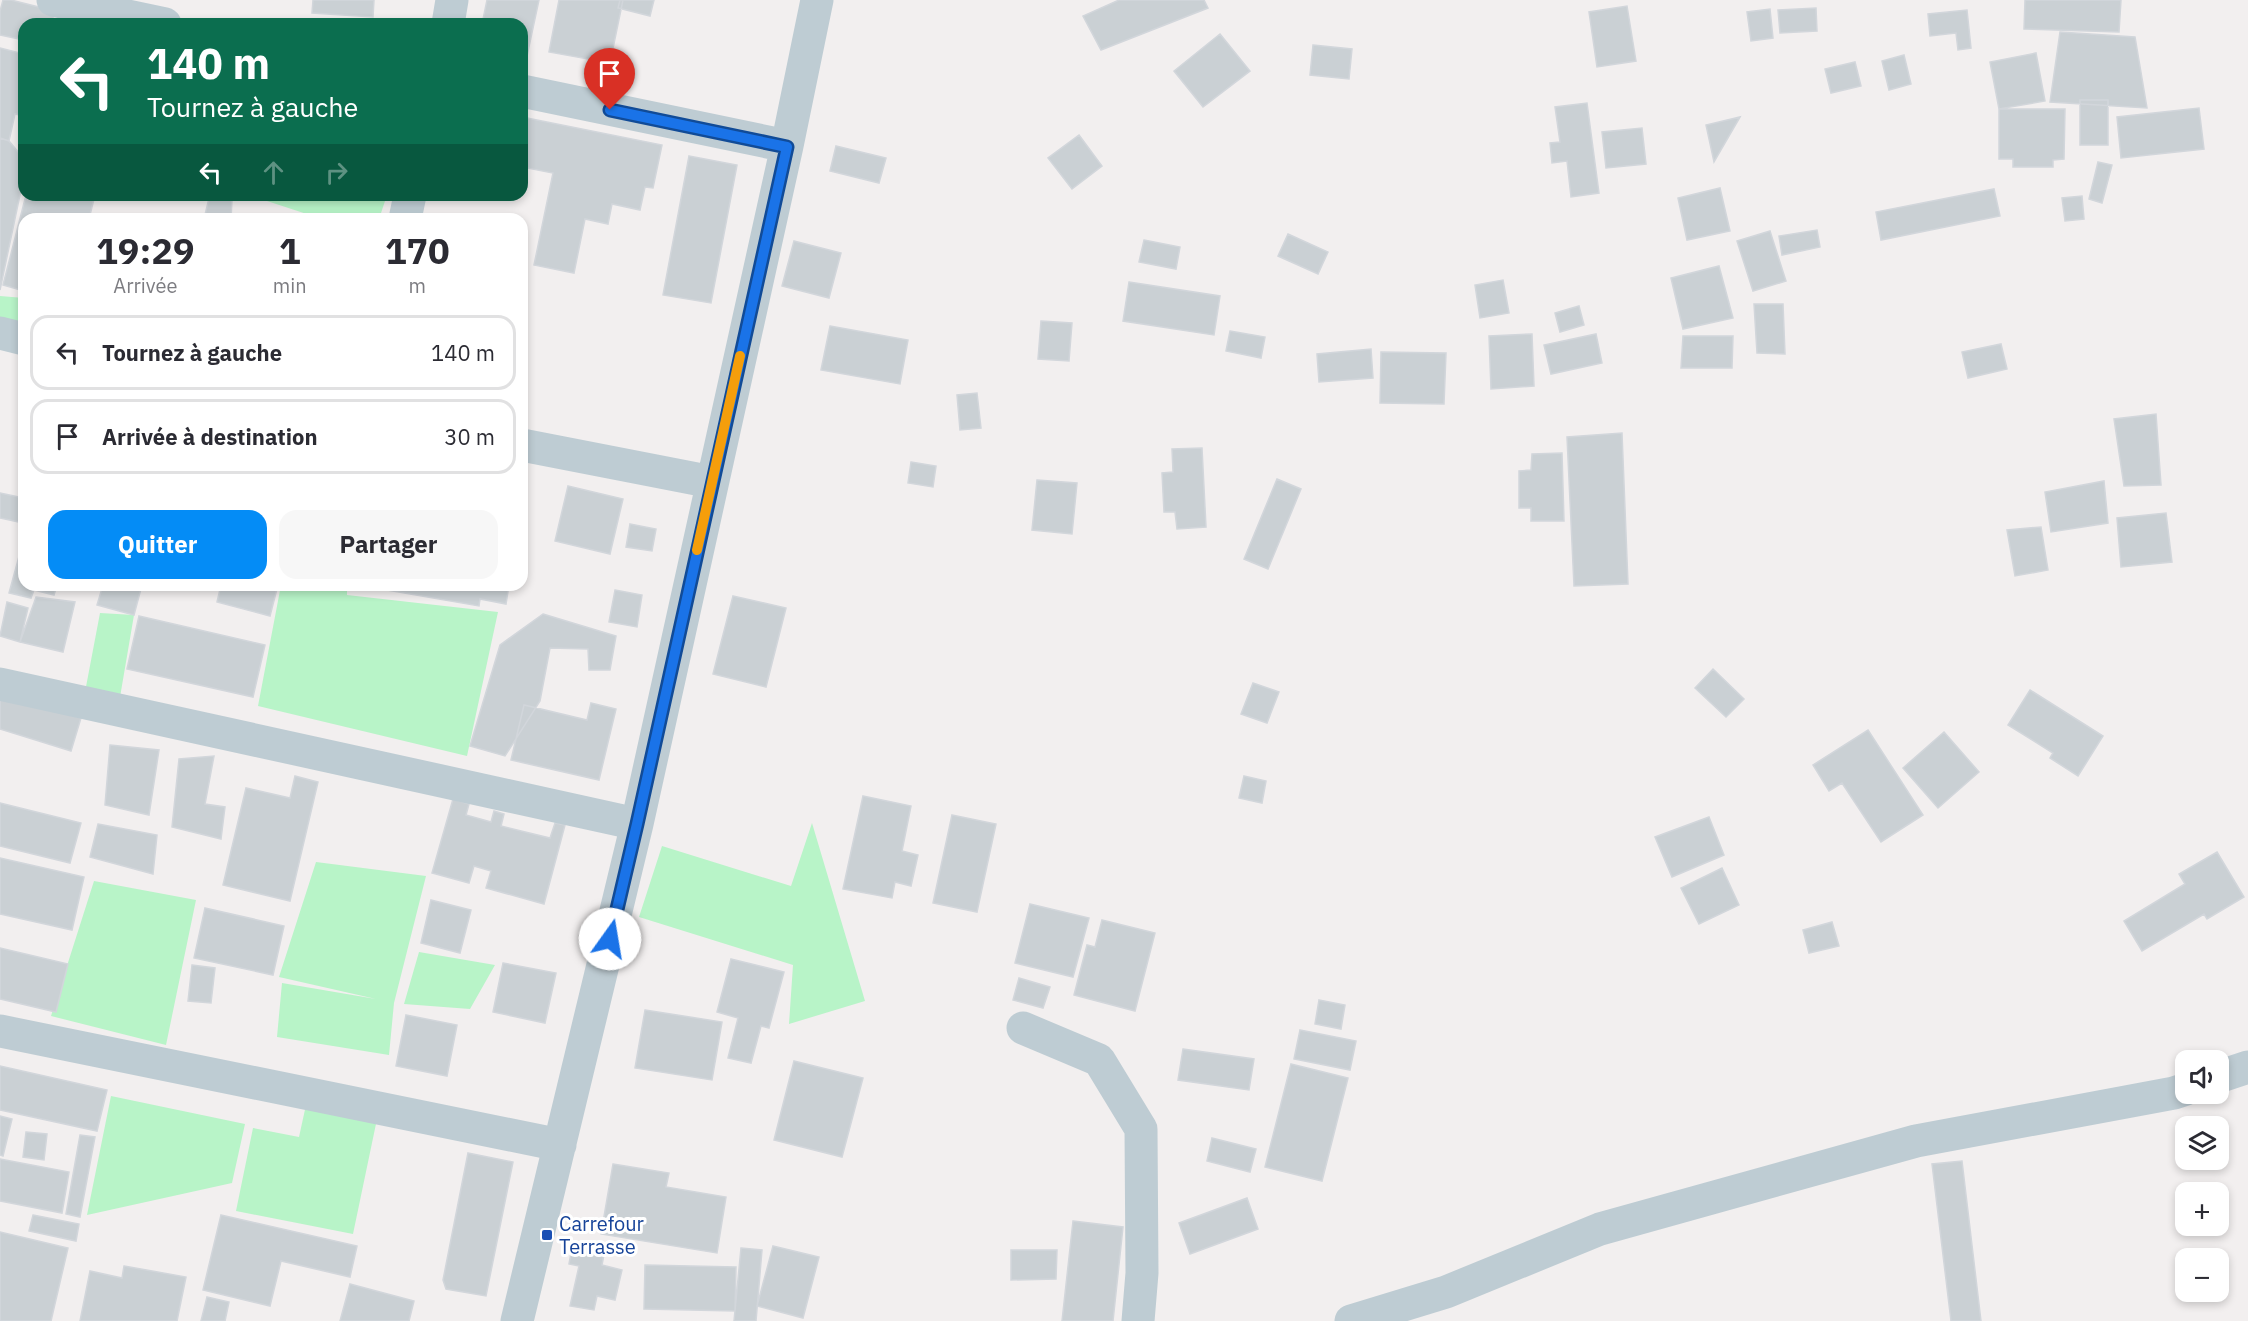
<!DOCTYPE html>
<html lang="fr">
<meta charset="utf-8">
<style>
:root{--surface:#fff;--page:#f7f7f7;--text:#2b2b33;--muted:#7c7c81;--line:#e1e1e2;--accent:#048cf6}
body{margin:0;font-family:"IBM Plex Sans",sans-serif;background:var(--page);color:var(--text);height:100vh;display:flex;flex-direction:column;font-size:22px;white-space:nowrap}
*{box-sizing:border-box;margin:0}
p{font-size:20px;color:var(--muted)}
.icon{flex:none;width:33px;height:33px;fill:none;stroke:currentColor;stroke-width:2;stroke-linecap:round;stroke-linejoin:round}
.map{position:relative;flex:1;overflow:hidden}
.details{position:absolute;left:18px;top:213px;width:510px;height:378px;display:flex;flex-direction:column;background:var(--surface);border-radius:18px;box-shadow:0 3px 9px #0003}
.details>*{flex:none}
.guide{position:absolute;left:18px;top:18px;width:510px;height:183px;border-radius:18px;box-shadow:0 3px 9px #0003;background:#0b6e4f;color:#fff;overflow:hidden}
.tools{position:absolute;left:2175px;top:1050px;display:grid;gap:12px}
.tools a{display:grid;place-items:center;width:54px;height:54px;border-radius:12px;background:var(--surface);box-shadow:0 3px 9px #0003;font-size:30px}
.pin{position:absolute;display:grid;place-items:center;width:51px;height:51px;color:#fff;margin:-62px -26px;border-radius:50% 50% 50% 0;rotate:-45deg;box-shadow:0 0 6px #0007}
.pin .icon{rotate:45deg}
.me{position:absolute;width:66px;margin:-33px;rotate:13deg;stroke-linejoin:round;filter:drop-shadow(0 0 4px #0008)}
.turn{display:flex;align-items:center;gap:21px;height:126px;padding:0 30px;font-size:27px}
.turn .icon{width:78px;height:78px;stroke-width:2.5}
.turn b{display:block;font-size:42px;line-height:51px}
.lanes{display:flex;align-items:center;height:57px;padding:0 30px;background:#0003;justify-content:center;gap:30px;direction:ltr}
.lanes .off{opacity:.35}
.eta{display:flex;justify-content:space-evenly;align-items:center;height:102px;text-align:center}
.eta b{font-size:36px;font-weight:800;line-height:42px}
.action{display:flex;gap:12px;margin-top:auto;padding:12px 30px}
.action a{flex:1;height:69px;border-radius:18px;background:var(--accent);color:#fff;font-size:24px;font-weight:800;line-height:69px;text-align:center}
.action a+a{background:var(--page);color:var(--text)}
ul{padding:0;list-style:none}
li{display:flex;align-items:center;gap:18px;height:75px;margin:0 12px 9px;padding:0 18px;border:3px solid var(--line);border-radius:18px}
li div{flex:1}
li b{display:block;font-size:22px}
li em{font-style:normal}
.map>svg:first-child{display:block}
.green{fill:#b8f4c8}
.building{fill:#cad0d4;stroke:#d2d6db;stroke-width:1.5}
.lines{fill:none;stroke-linecap:round;stroke-linejoin:round}
.street{stroke:#beccd3;stroke-width:33}
.route-casing{stroke:#114b97;stroke-width:15}
.route{stroke:#1a73e8;stroke-width:10}
.slow{stroke:#f59e0b;stroke-width:10}
.transit-dot{fill:#1a4fb4;stroke:#fff;stroke-width:2}
.labels{text-anchor:middle;stroke-width:6;stroke-linejoin:round;paint-order:stroke}
.transit-label{font-size:20px;fill:#164399;stroke:#fff;text-anchor:start}
</style>
<div class="map">
<svg width="2248" height="1321" viewBox="0 0 2248 1321">
<rect width="100%" height="100%" fill="#f2efef"/>
<path class="green" d="M 249,195 L 387,195 L 379,219 L 322,219 Z
M 0,296 L 24,298 L 24,324 L 0,319 Z
M 281,585 L 347,585 L 347,595 L 498,612 L 467,756 L 258,706 Z
M 100,613 L 134,615 L 119,703 L 85,692 Z
M 812,823 L 865,1001 L 789,1024 L 793,965 L 639,917 L 662,846 L 791,886 Z
M 316,862 L 426,876 L 394,1003 L 389,1055 L 277,1037 L 282,983 L 376,999 L 279,977 Z
M 94,881 L 196,900 L 166,1045 L 51,1016 Z
M 419,952 L 495,965 L 470,1009 L 404,1004 Z
M 111,1096 L 245,1124 L 232,1183 L 87,1215 Z
M 306,1105 L 377,1119 L 353,1234 L 236,1211 L 253,1128 L 299,1137 Z"/>
<path class="building" d="M 3,0 L 11,0 L 55,11 L 52,24 L 24,24 L 24,40 L 0,35 L 0,11 Z
M 313,0 L 374,0 L 373,17 L 312,13 Z
M 487,0 L 539,0 L 527,56 L 522,55 L 522,24 L 482,24 Z
M 559,0 L 623,0 L 610,63 L 549,52 Z
M 620,0 L 654,0 L 650,16 L 618,8 Z
M 1119,0 L 1204,0 L 1208,8 L 1101,50 L 1083,16 Z
M 2025,0 L 2121,0 L 2119,32 L 2024,29 Z
M 1627,6 L 1636,61 L 1597,67 L 1589,12 Z
M 1816,8 L 1817,31 L 1780,33 L 1778,10 Z
M 1770,9 L 1773,38 L 1751,41 L 1747,12 Z
M 1967,10 L 1971,48 L 1958,50 L 1956,33 L 1930,36 L 1928,14 Z
M 2060,32 L 2135,37 L 2147,108 L 2050,102 Z
M 1220,34 L 1250,71 L 1203,107 L 1174,71 Z
M 1313,45 L 1352,49 L 1349,79 L 1310,75 Z
M 0,48 L 24,54 L 24,116 L 15,114 L 9,141 L 0,138 Z
M 2036,53 L 2045,101 L 1999,109 L 1990,62 Z
M 1904,55 L 1911,84 L 1889,90 L 1882,61 Z
M 1855,62 L 1861,86 L 1831,93 L 1825,69 Z
M 2080,100 L 2108,100 L 2108,145 L 2080,145 Z
M 1587,103 L 1599,193 L 1571,197 L 1567,161 L 1552,163 L 1550,143 L 1560,142 L 1555,107 Z
M 2199,108 L 2204,149 L 2121,158 L 2117,117 Z
M 1999,109 L 2065,109 L 2064,159 L 2053,160 L 2053,167 L 2013,167 L 2013,159 L 1999,159 Z
M 522,117 L 662,145 L 653,188 L 645,187 L 640,210 L 612,204 L 608,224 L 585,219 L 574,273 L 534,265 L 553,173 L 522,167 Z
M 1740,117 L 1714,162 L 1706,125 Z
M 1642,128 L 1646,164 L 1606,168 L 1602,132 Z
M 1079,135 L 1102,166 L 1072,189 L 1048,158 Z
M 0,138 L 9,141 L 24,159 L 24,176 L 0,290 Z
M 836,146 L 886,158 L 879,183 L 830,171 Z
M 689,156 L 737,165 L 711,303 L 663,295 Z
M 2098,162 L 2112,165 L 2102,203 L 2089,199 Z
M 1720,188 L 1730,231 L 1687,240 L 1678,198 Z
M 1994,189 L 2000,216 L 1881,240 L 1876,212 Z
M 26,195 L 95,195 L 89,219 L 24,219 L 24,291 L 3,285 Z
M 2082,196 L 2084,219 L 2065,221 L 2062,198 Z
M 209,198 L 232,200 L 231,219 L 204,219 Z
M 1817,230 L 1820,247 L 1782,255 L 1779,236 Z
M 1770,231 L 1786,281 L 1753,291 L 1737,241 Z
M 1288,234 L 1328,252 L 1318,274 L 1278,256 Z
M 1144,240 L 1180,247 L 1176,269 L 1139,262 Z
M 794,241 L 841,253 L 829,298 L 782,286 Z
M 1719,266 L 1733,318 L 1683,329 L 1671,278 Z
M 1503,280 L 1509,313 L 1480,318 L 1475,285 Z
M 1129,282 L 1220,296 L 1214,335 L 1123,321 Z
M 1754,304 L 1783,304 L 1785,354 L 1757,353 Z
M 1579,306 L 1584,325 L 1560,332 L 1555,313 Z
M 1041,321 L 1072,323 L 1069,361 L 1038,359 Z
M 830,326 L 908,340 L 900,384 L 821,370 Z
M 1230,331 L 1265,337 L 1261,358 L 1226,351 Z
M 1532,334 L 1534,386 L 1491,389 L 1489,336 Z
M 1596,334 L 1602,363 L 1551,374 L 1544,345 Z
M 1683,336 L 1733,336 L 1732,368 L 1681,368 Z
M 2001,344 L 2007,369 L 1968,378 L 1962,352 Z
M 1371,349 L 1373,378 L 1319,382 L 1317,354 Z
M 1381,352 L 1446,353 L 1444,404 L 1380,403 Z
M 977,393 L 981,428 L 960,430 L 957,395 Z
M 2156,414 L 2161,485 L 2124,486 L 2114,419 Z
M 1622,433 L 1628,584 L 1574,586 L 1567,437 Z
M 1202,448 L 1206,527 L 1177,529 L 1175,512 L 1164,512 L 1162,473 L 1173,472 L 1172,449 Z
M 1562,453 L 1564,521 L 1531,521 L 1531,508 L 1519,508 L 1519,471 L 1531,470 L 1532,454 Z
M 911,462 L 936,466 L 933,487 L 908,483 Z
M 1277,479 L 1301,489 L 1268,569 L 1244,559 Z
M 1037,480 L 1077,483 L 1072,534 L 1032,530 Z
M 2104,481 L 2108,523 L 2051,532 L 2045,492 Z
M 568,486 L 623,499 L 610,554 L 555,541 Z
M 0,493 L 24,498 L 19,522 L 0,518 Z
M 2166,513 L 2172,562 L 2121,567 L 2117,518 Z
M 630,524 L 656,529 L 652,551 L 626,547 Z
M 2041,527 L 2048,570 L 2015,576 L 2007,530 Z
M 24,538 L 24,585 L 57,585 L 54,595 L 34,590 L 31,598 L 9,593 Z
M 103,585 L 142,585 L 134,615 L 97,605 Z
M 221,585 L 278,585 L 270,616 L 217,602 Z
M 358,585 L 509,585 L 506,604 L 480,599 L 479,606 Z
M 615,590 L 642,595 L 637,627 L 609,622 Z
M 733,596 L 786,608 L 766,687 L 713,674 Z
M 36,597 L 75,602 L 63,652 L 20,642 Z
M 7,602 L 28,608 L 20,642 L 0,636 Z
M 543,614 L 616,636 L 610,670 L 589,670 L 588,649 L 550,648 L 540,701 L 505,756 L 470,746 L 500,645 Z
M 139,616 L 265,645 L 253,697 L 127,669 Z
M 1713,669 L 1744,699 L 1726,717 L 1695,688 Z
M 1253,683 L 1279,692 L 1267,723 L 1241,714 Z
M 2030,690 L 2103,736 L 2078,776 L 2050,758 L 2053,753 L 2008,725 Z
M 0,693 L 81,718 L 71,751 L 0,729 Z
M 591,703 L 616,709 L 599,780 L 511,760 L 524,705 L 587,720 Z
M 1868,730 L 1923,815 L 1881,842 L 1842,783 L 1829,791 L 1813,765 Z
M 1944,732 L 1979,772 L 1938,808 L 1903,768 Z
M 110,745 L 159,750 L 149,815 L 105,805 Z
M 214,756 L 205,804 L 225,807 L 221,839 L 172,827 L 179,759 Z
M 295,776 L 318,782 L 290,901 L 223,885 L 246,788 L 290,798 Z
M 1244,776 L 1266,781 L 1262,803 L 1239,798 Z
M 863,796 L 911,806 L 902,851 L 918,855 L 911,886 L 895,882 L 892,898 L 843,889 Z
M 453,799 L 469,804 L 466,815 L 491,822 L 494,811 L 504,814 L 501,826 L 550,838 L 555,823 L 565,825 L 544,904 L 486,888 L 491,871 L 474,866 L 469,883 L 432,873 Z
M 0,803 L 81,823 L 70,863 L 0,846 Z
M 952,815 L 996,824 L 977,912 L 933,903 Z
M 1709,817 L 1724,855 L 1672,877 L 1655,837 Z
M 98,824 L 157,835 L 153,874 L 90,857 Z
M 2217,852 L 2244,897 L 2207,919 L 2204,914 L 2142,951 L 2124,921 L 2185,884 L 2179,874 Z
M 0,858 L 84,877 L 72,930 L 0,914 Z
M 1722,868 L 1739,905 L 1699,924 L 1681,888 Z
M 431,900 L 471,910 L 460,953 L 421,943 Z
M 1030,904 L 1089,918 L 1073,977 L 1015,963 Z
M 205,908 L 284,926 L 273,975 L 194,958 Z
M 1102,920 L 1155,933 L 1135,1011 L 1074,995 L 1087,945 L 1095,947 Z
M 1832,922 L 1839,946 L 1809,953 L 1803,930 Z
M 0,948 L 68,964 L 56,1012 L 0,999 Z
M 731,959 L 784,972 L 769,1028 L 761,1026 L 751,1063 L 728,1058 L 738,1018 L 717,1012 Z
M 503,963 L 556,973 L 545,1023 L 493,1012 Z
M 192,965 L 215,968 L 211,1003 L 188,1001 Z
M 1019,978 L 1050,987 L 1043,1008 L 1013,1000 Z
M 1319,1000 L 1345,1005 L 1341,1029 L 1315,1024 Z
M 645,1010 L 722,1022 L 712,1080 L 635,1068 Z
M 406,1015 L 457,1025 L 447,1076 L 396,1066 Z
M 1300,1030 L 1356,1041 L 1350,1070 L 1294,1059 Z
M 1183,1049 L 1254,1059 L 1249,1090 L 1178,1080 Z
M 794,1061 L 863,1078 L 842,1157 L 774,1140 Z
M 1291,1064 L 1348,1078 L 1322,1181 L 1265,1167 Z
M 0,1066 L 107,1090 L 97,1131 L 0,1110 Z
M 0,1116 L 12,1119 L 3,1156 L 0,1155 Z
M 26,1132 L 47,1134 L 44,1160 L 23,1157 Z
M 80,1135 L 95,1137 L 80,1217 L 66,1214 Z
M 1212,1138 L 1256,1149 L 1250,1172 L 1207,1161 Z
M 468,1153 L 513,1162 L 486,1296 L 446,1289 L 443,1280 Z
M 0,1159 L 69,1172 L 62,1213 L 0,1201 Z
M 1962,1161 L 1981,1321 L 1951,1321 L 1932,1164 Z
M 613,1164 L 669,1173 L 666,1187 L 726,1197 L 717,1253 L 601,1234 Z
M 1247,1198 L 1258,1229 L 1190,1254 L 1179,1223 Z
M 33,1215 L 79,1224 L 76,1241 L 29,1231 Z
M 221,1215 L 357,1246 L 350,1277 L 281,1261 L 270,1306 L 203,1290 Z
M 1073,1221 L 1123,1227 L 1113,1321 L 1062,1321 Z
M 0,1232 L 68,1248 L 51,1321 L 0,1321 Z
M 573,1242 L 605,1249 L 602,1265 L 622,1270 L 615,1300 L 597,1296 L 594,1310 L 570,1306 L 579,1266 L 569,1264 Z
M 773,1246 L 819,1257 L 803,1318 L 757,1306 Z
M 741,1248 L 762,1250 L 756,1321 L 734,1321 Z
M 1011,1250 L 1057,1250 L 1056,1279 L 1011,1280 Z
M 645,1265 L 736,1267 L 735,1311 L 644,1309 Z
M 124,1266 L 186,1277 L 177,1321 L 80,1321 L 90,1271 L 122,1278 Z
M 350,1284 L 414,1301 L 409,1321 L 340,1321 Z
M 207,1297 L 229,1302 L 225,1321 L 201,1321 Z"/>
<g class="lines">
<path class="street" d="M 53,0 L 165,24
M 448,24 L 452,0
M 522,91 L 787,146
M 405,219 L 410,195
M 0,333 L 24,339
M 522,445 L 712,482
M 0,684 L 637,824
M 1023,1028 L 1099,1060 L 1141,1129 L 1142,1273 L 1138,1321
M 0,1031 L 560,1145
M 2218,1077 L 2248,1067
M 517,1321 L 637,824 L 787,146 L 817,0
M 1351,1321 L 1446,1292 L 1600,1229 L 1916,1141 L 2174,1093 L 2186,1089"/>
</g>
<g class="lines">
<defs>
<path id="route" d="M 610,939 L 637,824 L 787,147 L 610,110"/>
</defs>
<use href="#route" class="route-casing"/>
<use href="#route" class="route"/>
<path class="slow" d="M 697,550 L 740,356"/>
</g>
<rect class="transit-dot" x="541" y="1229" width="12" height="12" rx="3"/>
<g class="labels">
<g class="transit-label">
<text x="559" y="1231">Carrefour<tspan x="559" dy="23">Terrasse</tspan></text>
</g>
</g>
</svg>
<div class="tools">
<a><svg class="icon" aria-label="sound" viewBox="0 0 24 24"><path d="M4 9h4l5-4v14l-5-4H4zM17 9q2 3 0 6"/></svg></a>
<a><svg class="icon" aria-label="layers" viewBox="0 0 24 24"><path d="M12 4l9 5-9 5-9-5zM3 14l9 5 9-5"/></svg></a>
<a>+</a>
<a>−</a>
</div>
<div class="pin" style="left:610px;top:110px;background:#d93025"><svg class="icon" aria-label="arrive" viewBox="0 0 24 24"><path d="M6 21V4h12l-3 4 3 4H6"/></svg></div>
<svg class="me" style="left:610px;top:939px" viewBox="-20 -20 40 40"><circle r="19" fill="#fff"/><path d="M0-13L10 11 0 6-10 11z" fill="#1a73e8"/></svg>
<div class="guide">
<div class="turn"><svg class="icon" aria-label="left" viewBox="0 0 24 24"><path d="M17 20v-9H6M10 6l-5 5 5 5"/></svg><div><b>140 m</b>Tournez à gauche</div></div>
<div class="lanes"><svg class="icon" aria-label="left" viewBox="0 0 24 24"><path d="M17 20v-9H6M10 6l-5 5 5 5"/></svg><svg class="icon off" aria-label="ahead" viewBox="0 0 24 24"><path d="M12 20V5M6 11l6-6 6 6"/></svg><svg class="icon off" aria-label="right" viewBox="0 0 24 24"><path d="M7 20v-9h11M14 6l5 5-5 5"/></svg></div>
</div>
<section class="details">
<div class="eta">
<div><b>19:29</b><p>Arrivée</p></div>
<div><b>1</b><p>min</p></div>
<div><b>170</b><p>m</p></div>
</div>
<ul>
<li><svg class="icon" aria-label="left" viewBox="0 0 24 24"><path d="M17 20v-9H6M10 6l-5 5 5 5"/></svg><div><b>Tournez à gauche</b></div><em>140 m</em></li>
<li><svg class="icon" aria-label="arrive" viewBox="0 0 24 24"><path d="M6 21V4h12l-3 4 3 4H6"/></svg><div><b>Arrivée à destination</b></div><em>30 m</em></li>
</ul>
<div class="action"><a>Quitter</a><a>Partager</a></div>
</section>
</div>
